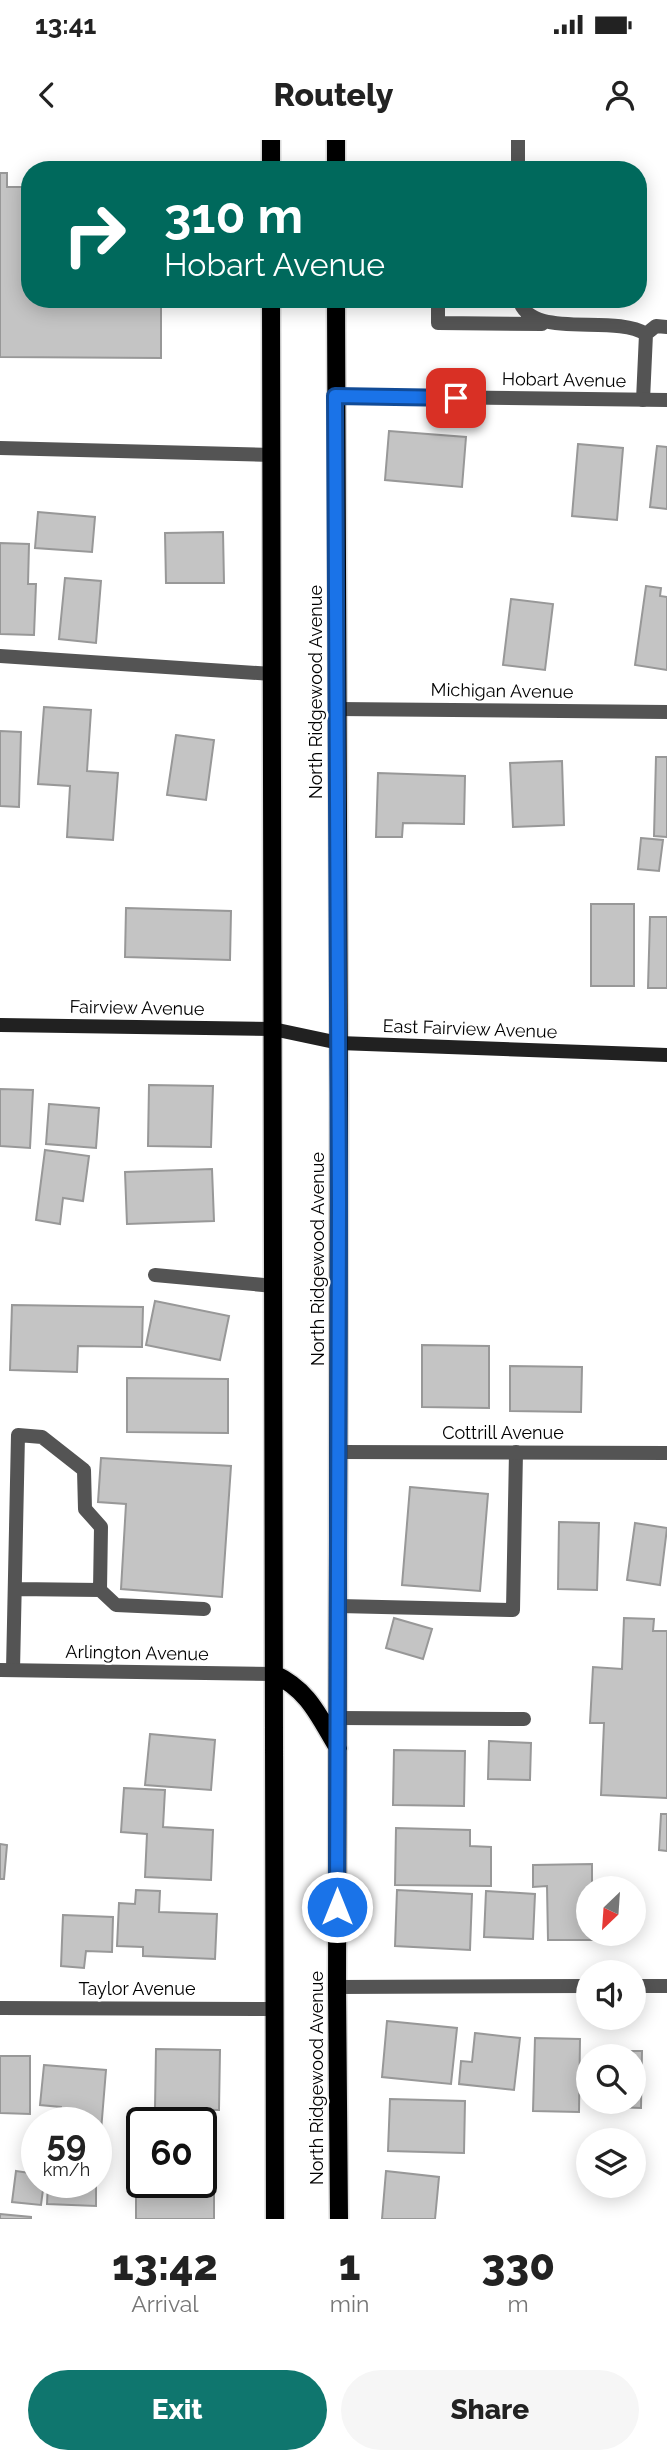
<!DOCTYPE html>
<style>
:root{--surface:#fff;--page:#f6f6f6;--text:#222;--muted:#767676;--accent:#0f766e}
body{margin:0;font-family:Raleway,sans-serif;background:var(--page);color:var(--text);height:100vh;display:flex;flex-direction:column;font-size:26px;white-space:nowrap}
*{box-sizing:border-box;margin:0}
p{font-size:23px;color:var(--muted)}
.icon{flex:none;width:38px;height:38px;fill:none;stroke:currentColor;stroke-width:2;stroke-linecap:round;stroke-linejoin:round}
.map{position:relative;height:2079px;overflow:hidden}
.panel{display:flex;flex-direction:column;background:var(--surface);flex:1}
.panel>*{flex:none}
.top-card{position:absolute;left:21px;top:21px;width:626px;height:147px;border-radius:28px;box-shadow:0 4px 18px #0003;background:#00695c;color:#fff;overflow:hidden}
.needle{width:46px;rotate:205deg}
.tools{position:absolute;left:576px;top:1736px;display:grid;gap:14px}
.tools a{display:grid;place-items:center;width:70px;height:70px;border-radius:50%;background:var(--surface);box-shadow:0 4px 18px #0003;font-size:35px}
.speed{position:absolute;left:21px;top:1967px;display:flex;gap:14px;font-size:35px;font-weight:700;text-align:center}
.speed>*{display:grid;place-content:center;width:91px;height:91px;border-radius:50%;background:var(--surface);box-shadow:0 4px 18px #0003;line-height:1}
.speed small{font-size:18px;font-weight:400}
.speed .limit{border:4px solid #111;border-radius:10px;background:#fff;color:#111}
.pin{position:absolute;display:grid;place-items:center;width:60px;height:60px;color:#fff;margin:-30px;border-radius:14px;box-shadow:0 4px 10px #0006}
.me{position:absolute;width:77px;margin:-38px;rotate:0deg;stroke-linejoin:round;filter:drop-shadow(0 0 5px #0008)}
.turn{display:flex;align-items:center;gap:24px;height:147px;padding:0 28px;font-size:32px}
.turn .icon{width:91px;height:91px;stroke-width:2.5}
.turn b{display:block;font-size:49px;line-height:60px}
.eta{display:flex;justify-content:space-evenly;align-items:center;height:119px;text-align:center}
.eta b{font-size:42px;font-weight:800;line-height:49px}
.action{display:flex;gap:14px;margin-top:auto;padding:14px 28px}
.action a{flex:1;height:80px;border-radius:42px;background:var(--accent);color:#fff;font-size:28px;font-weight:800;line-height:80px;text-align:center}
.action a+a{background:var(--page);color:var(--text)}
.status{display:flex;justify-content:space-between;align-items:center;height:49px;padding:0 35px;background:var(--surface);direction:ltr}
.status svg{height:19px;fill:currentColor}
header{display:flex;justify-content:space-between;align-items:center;height:91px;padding:0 28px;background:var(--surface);font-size:32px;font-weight:800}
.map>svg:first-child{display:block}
.building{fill:#c4c4c4;stroke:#989898;stroke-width:2}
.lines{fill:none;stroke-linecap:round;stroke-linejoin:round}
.primary-casing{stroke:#dbdbdb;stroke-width:21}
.lane{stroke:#545454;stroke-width:14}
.street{stroke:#545454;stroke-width:14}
.secondary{stroke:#212121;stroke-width:14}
.primary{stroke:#000;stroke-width:18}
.route-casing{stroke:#114b97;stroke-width:18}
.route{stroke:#1a73e8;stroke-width:12}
.labels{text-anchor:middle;stroke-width:5;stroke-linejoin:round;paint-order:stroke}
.street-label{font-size:18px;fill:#000;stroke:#fff}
</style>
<div class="status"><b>13:41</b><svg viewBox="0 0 49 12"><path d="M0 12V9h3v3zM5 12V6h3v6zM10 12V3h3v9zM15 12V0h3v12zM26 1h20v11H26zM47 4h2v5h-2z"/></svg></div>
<header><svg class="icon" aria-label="back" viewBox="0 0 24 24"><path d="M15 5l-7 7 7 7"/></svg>Routely<svg class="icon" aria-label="person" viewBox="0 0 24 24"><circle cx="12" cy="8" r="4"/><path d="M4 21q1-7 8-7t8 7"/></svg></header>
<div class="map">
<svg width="667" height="2079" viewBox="0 0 667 2079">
<rect width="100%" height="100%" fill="#fff"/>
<path class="building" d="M 0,33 L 7,33 L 7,47 L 30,47 L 30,159 L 161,159 L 161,218 L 0,217 Z
M 389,291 L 466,297 L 462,347 L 385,340 Z
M 578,304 L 623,308 L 617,380 L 572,376 Z
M 657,306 L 667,307 L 667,369 L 650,367 Z
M 38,372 L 95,377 L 92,412 L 35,408 Z
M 223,392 L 224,443 L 166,443 L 165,393 Z
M 0,403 L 29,404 L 28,444 L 36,444 L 34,495 L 0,494 Z
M 65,438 L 101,441 L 96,503 L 59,499 Z
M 646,446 L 661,448 L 660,456 L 667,457 L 667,530 L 635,525 Z
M 511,459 L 553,464 L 545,530 L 503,525 Z
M 44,567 L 91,570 L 87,631 L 118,633 L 113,700 L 67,697 L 70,646 L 38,644 Z
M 0,591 L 21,592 L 19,667 L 0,666 Z
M 176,595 L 214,600 L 206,660 L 167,655 Z
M 656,617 L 667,617 L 667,697 L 654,696 Z
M 562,621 L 564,685 L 513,687 L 510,623 Z
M 378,633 L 465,636 L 464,684 L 403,683 L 402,697 L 376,697 Z
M 641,698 L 663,700 L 659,731 L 638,729 Z
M 591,764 L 634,764 L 634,846 L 591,846 Z
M 126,768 L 231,771 L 230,820 L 125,817 Z
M 650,777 L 667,777 L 667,848 L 648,848 Z
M 149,945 L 213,946 L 211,1007 L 148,1006 Z
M 0,949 L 33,950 L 30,1008 L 0,1006 Z
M 49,964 L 99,968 L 96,1008 L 46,1004 Z
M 45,1010 L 89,1016 L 83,1061 L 63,1058 L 60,1084 L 36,1080 Z
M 212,1029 L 214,1081 L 127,1084 L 125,1032 Z
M 155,1161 L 229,1176 L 220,1220 L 146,1205 Z
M 12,1165 L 143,1167 L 142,1207 L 78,1206 L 77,1232 L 10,1230 Z
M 422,1205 L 489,1206 L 489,1268 L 422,1267 Z
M 510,1226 L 582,1227 L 581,1272 L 510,1271 Z
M 127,1238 L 228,1239 L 228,1293 L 127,1292 Z
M 101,1318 L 231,1326 L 222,1457 L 121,1449 L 126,1364 L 98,1362 Z
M 410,1347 L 488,1354 L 480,1451 L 402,1445 Z
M 559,1382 L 599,1383 L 597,1450 L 558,1449 Z
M 635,1383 L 667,1388 L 660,1445 L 627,1440 Z
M 394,1478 L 432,1489 L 423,1519 L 386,1508 Z
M 624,1478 L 654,1479 L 653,1491 L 667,1491 L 667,1658 L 601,1655 L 604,1583 L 590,1583 L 593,1527 L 622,1529 Z
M 150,1594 L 215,1600 L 211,1650 L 145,1645 Z
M 489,1601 L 531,1603 L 530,1640 L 488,1639 Z
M 394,1610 L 465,1611 L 464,1666 L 393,1665 Z
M 124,1648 L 165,1650 L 163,1687 L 213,1690 L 211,1740 L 145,1737 L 147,1694 L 121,1692 Z
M 661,1674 L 667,1674 L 667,1711 L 659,1710 Z
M 396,1688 L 470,1690 L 470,1706 L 491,1707 L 491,1746 L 395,1745 Z
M 0,1704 L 7,1705 L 4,1739 L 0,1739 Z
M 592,1724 L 592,1748 L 588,1748 L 588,1794 L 593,1794 L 593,1800 L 548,1800 L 547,1746 L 533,1747 L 533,1725 Z
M 136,1750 L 160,1751 L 159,1772 L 217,1774 L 215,1819 L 143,1816 L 143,1807 L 117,1806 L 119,1763 L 135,1764 Z
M 397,1750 L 472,1754 L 470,1810 L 395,1806 Z
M 486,1751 L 535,1754 L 533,1799 L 484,1797 Z
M 63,1775 L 113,1777 L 112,1812 L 86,1811 L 84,1828 L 61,1826 Z
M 387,1881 L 457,1888 L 451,1944 L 382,1937 Z
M 475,1893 L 520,1898 L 514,1950 L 459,1944 L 461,1921 L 472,1922 Z
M 535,1898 L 580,1899 L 579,1972 L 533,1971 Z
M 156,1909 L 220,1910 L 219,1970 L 155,1969 Z
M 612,1911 L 642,1911 L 641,1968 L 612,1967 L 612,1962 L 634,1962 L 634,1916 L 612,1916 Z
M 0,1916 L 30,1916 L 30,1974 L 0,1973 Z
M 44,1925 L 106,1930 L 100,2003 L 96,2003 L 96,1983 L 60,1983 L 61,1967 L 40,1965 Z
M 390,1959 L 465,1961 L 464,2013 L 388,2011 Z
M 136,2012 L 142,2012 L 142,2042 L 178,2042 L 178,2053 L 214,2053 L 214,2079 L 136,2079 Z
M 16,2031 L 37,2034 L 37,2042 L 44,2042 L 41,2065 L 12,2062 Z
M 386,2031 L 439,2037 L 435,2079 L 382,2079 Z
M 96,2035 L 96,2066 L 47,2064 L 48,2042 L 96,2042 Z
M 0,2074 L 31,2077 L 31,2079 L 0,2079 Z"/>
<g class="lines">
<defs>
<path id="primary" d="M 271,0 L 271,30
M 336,30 L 336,0
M 271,159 L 275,2079
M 336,159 L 339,952 L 337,1847 L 339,2079
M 274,1534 C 309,1550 319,1577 338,1608"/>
</defs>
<use href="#primary" class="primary-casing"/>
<path class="lane" d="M 518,30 L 518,0
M 438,159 L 438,183 L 542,184
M 519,159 C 529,201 613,173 646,194
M 643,260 L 646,194 L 656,186 L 667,187
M 0,308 L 272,315
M 155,1135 L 274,1146
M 100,1450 L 116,1465 L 204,1469
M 339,1466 L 513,1470 L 516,1312
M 13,1530 L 18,1295 L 42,1297 L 84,1330 L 85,1369 L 101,1387 L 100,1450 L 15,1449
M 339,1578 L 524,1579"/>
<path class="street" d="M 335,256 L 667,260
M 0,516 L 272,534
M 337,569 L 667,572
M 340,1312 L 667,1313
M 0,1530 L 274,1534
M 634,1846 L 667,1846
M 337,1847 L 588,1846
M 0,1868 L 274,1869"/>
<path class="secondary" d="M 0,885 L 273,889 L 339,903 L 667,915"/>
<use href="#primary" class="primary"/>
</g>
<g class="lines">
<defs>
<path id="route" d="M 337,1767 L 339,1063 L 335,256 L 456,258"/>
</defs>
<use href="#route" class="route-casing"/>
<use href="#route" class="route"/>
</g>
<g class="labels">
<g class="street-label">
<text transform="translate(564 240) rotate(1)" y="6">Hobart Avenue</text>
<text transform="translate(502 551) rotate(1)" y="6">Michigan Avenue</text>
<text transform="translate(316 552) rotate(-90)" y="6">North Ridgewood Avenue</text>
<text transform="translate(137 868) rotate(1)" y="6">Fairview Avenue</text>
<text transform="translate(470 889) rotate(2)" y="6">East Fairview Avenue</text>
<text transform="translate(318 1119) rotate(-90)" y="6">North Ridgewood Avenue</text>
<text x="503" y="1299">Cottrill Avenue</text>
<text transform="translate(137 1513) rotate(1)" y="6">Arlington Avenue</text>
<text x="137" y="1855">Taylor Avenue</text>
<text transform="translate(317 1938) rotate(-90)" y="6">North Ridgewood Avenue</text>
</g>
</g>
</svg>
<div class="tools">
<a><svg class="needle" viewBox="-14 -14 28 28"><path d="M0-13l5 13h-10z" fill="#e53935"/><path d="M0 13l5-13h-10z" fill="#767676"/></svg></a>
<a><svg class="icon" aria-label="sound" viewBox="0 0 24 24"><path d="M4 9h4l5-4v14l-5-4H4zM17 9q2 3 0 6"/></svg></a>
<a><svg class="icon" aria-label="search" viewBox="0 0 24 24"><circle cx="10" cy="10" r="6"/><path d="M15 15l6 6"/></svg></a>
<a><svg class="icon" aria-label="layers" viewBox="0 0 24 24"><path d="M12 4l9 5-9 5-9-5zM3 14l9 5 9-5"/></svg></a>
</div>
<div class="speed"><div>59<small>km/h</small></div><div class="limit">60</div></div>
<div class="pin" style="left:456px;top:258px;background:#d93025"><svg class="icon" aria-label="arrive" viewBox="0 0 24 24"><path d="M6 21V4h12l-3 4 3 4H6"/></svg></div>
<svg class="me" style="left:337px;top:1767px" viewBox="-20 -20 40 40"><circle r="17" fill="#1a73e8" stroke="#fff" stroke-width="3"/><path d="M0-11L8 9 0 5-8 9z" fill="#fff"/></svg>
<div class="top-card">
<div class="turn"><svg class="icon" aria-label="right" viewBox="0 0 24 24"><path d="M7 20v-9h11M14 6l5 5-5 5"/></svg><div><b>310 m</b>Hobart Avenue</div></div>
</div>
</div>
<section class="panel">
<div class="eta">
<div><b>13:42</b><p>Arrival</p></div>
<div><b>1</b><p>min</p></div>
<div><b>330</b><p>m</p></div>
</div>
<div class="action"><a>Exit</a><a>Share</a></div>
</section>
